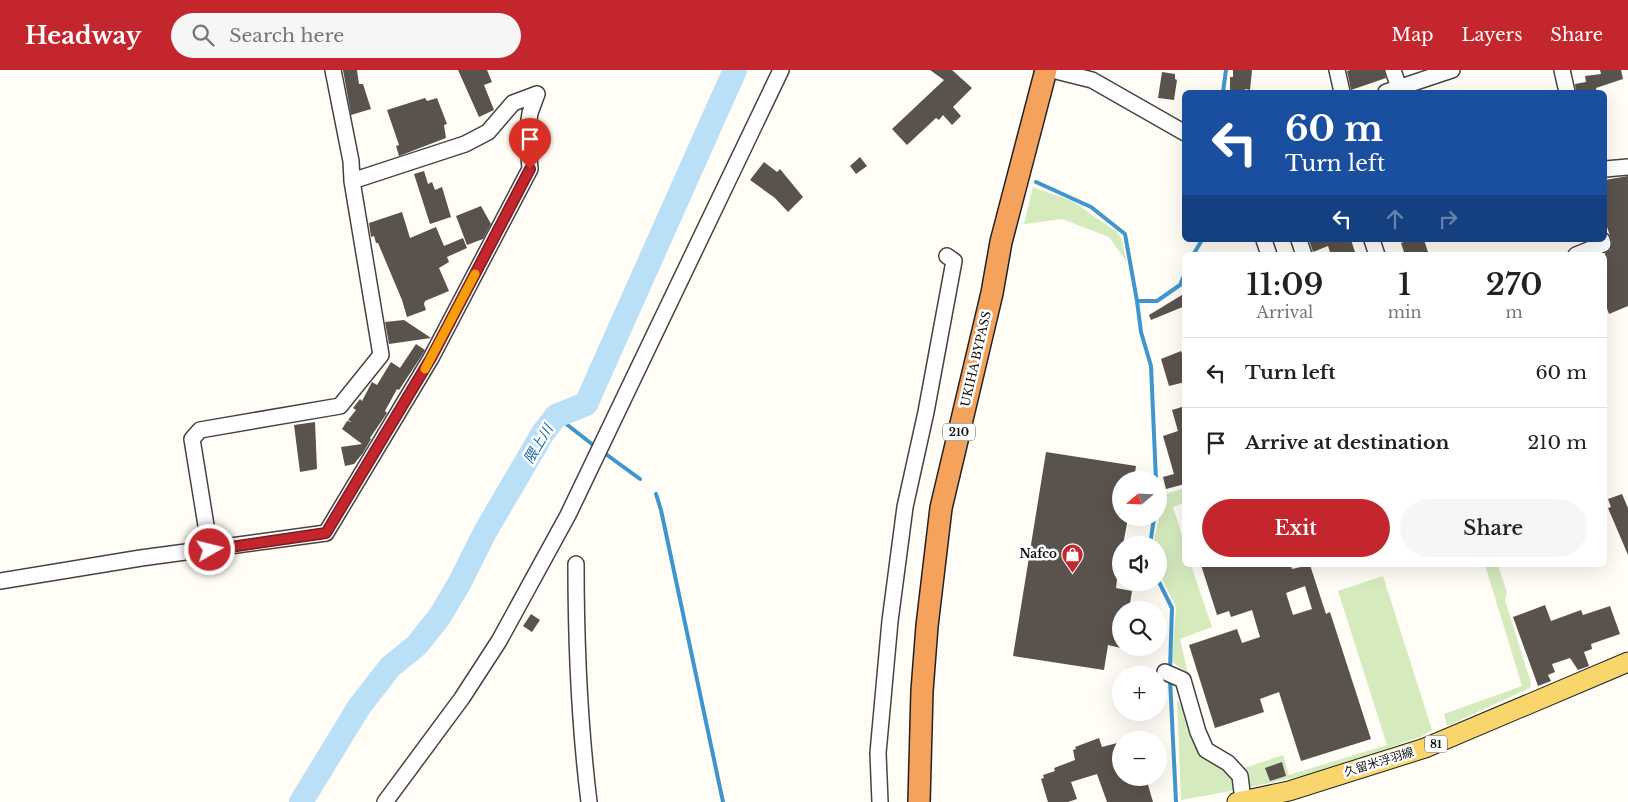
<!DOCTYPE html>
<meta charset="utf-8">
<style>
:root{--surface:#fff;--page:#f6f6f6;--text:#222;--muted:#767676;--line:#e0e0e0;--accent:#c4262e}
body{margin:0;font-family:"Libre Baskerville","Noto Sans JP",serif;background:var(--page);color:var(--text);height:100vh;display:flex;flex-direction:column;font-size:19px;white-space:nowrap}
*{box-sizing:border-box;margin:0}
p{font-size:16px;color:var(--muted)}
.icon{flex:none;width:28px;height:28px;fill:none;stroke:currentColor;stroke-width:2;stroke-linecap:round;stroke-linejoin:round}
.map{position:relative;flex:1;overflow:hidden}
.sheet{position:absolute;left:1182px;top:182px;width:425px;height:315px;display:flex;flex-direction:column;background:var(--surface);border-radius:8px;box-shadow:0 5px 20px #0002}
.sheet>*{flex:none}
.guide{position:absolute;left:1182px;top:20px;width:425px;height:152px;border-radius:8px;box-shadow:0 5px 20px #0002;background:#1a4fa0;color:#fff;overflow:hidden}
.needle{width:32px;rotate:251deg}
.tools{position:absolute;left:1112px;top:401px;display:grid;gap:10px}
.tools a{display:grid;place-items:center;width:55px;height:55px;border-radius:50%;background:var(--surface);box-shadow:0 5px 20px #0002;font-size:25px}
.pin{position:absolute;display:grid;place-items:center;width:42px;height:42px;color:#fff;margin:-51px -21px;border-radius:50% 50% 50% 0;rotate:-45deg;box-shadow:0 0 5px #0007}
.pin .icon{rotate:45deg}
.me{position:absolute;width:55px;margin:-28px;rotate:82deg;stroke-linejoin:round;filter:drop-shadow(0 0 4px #0008)}
.turn{display:flex;align-items:center;gap:18px;height:105px;padding:0 20px;font-size:22px}
.turn .icon{width:65px;height:65px;stroke-width:2.5}
.turn b{display:block;font-size:35px;line-height:42px}
.lanes{display:flex;align-items:center;height:48px;padding:0 20px;background:#0003;justify-content:center;gap:25px;direction:ltr}
.lanes .off{opacity:.35}
.eta{display:flex;justify-content:space-evenly;align-items:center;height:85px;text-align:center}
.eta b{font-size:30px;font-weight:600;line-height:35px}
.action{display:flex;gap:10px;margin-top:auto;padding:10px 20px}
.action a{flex:1;height:58px;border-radius:30px;background:var(--accent);color:#fff;font-size:20px;font-weight:600;line-height:58px;text-align:center}
.action a+a{background:var(--page);color:var(--text)}
ul{padding:0;list-style:none}
li{display:flex;align-items:center;gap:15px;height:70px;padding:0 20px;border-top:1px solid var(--line)}
li div{flex:1}
li b{display:block;font-size:19px}
li em{font-style:normal}
header{display:flex;align-items:center;gap:30px;box-sizing:border-box;height:70px;padding:0 25px;background:var(--accent);color:#fff}
header strong{font-size:24px}
nav{display:flex;gap:28px;margin-inline-start:auto;font-size:18px}
.search{width:350px;height:45px;background:var(--page);display:flex;align-items:center;gap:12px;box-sizing:border-box;padding:0 18px;border-radius:28px;color:var(--muted);font-size:19px}
.map>svg:first-child{display:block}
.green{fill:#d5ebbd}
.lines{fill:none;stroke-linecap:round;stroke-linejoin:round}
.stream{stroke:#3f96cf;stroke-width:4}
.river{stroke:#b9e0f7;stroke-width:24}
.building{fill:#5a524d;fill-rule:evenodd}
.minor-casing{stroke:#444;stroke-width:18}
.major-casing{stroke:#222;stroke-width:21}
.highway-casing{stroke:#222;stroke-width:24}
.minor{stroke:#fff;stroke-width:15}
.major{stroke:#f9d66b;stroke-width:19}
.highway{stroke:#f5a25d;stroke-width:21}
.route-casing{stroke:#7f191e;stroke-width:12}
.route{stroke:#c4262e;stroke-width:9}
.slow{stroke:#f59e0b;stroke-width:9}
.labels{text-anchor:middle;stroke-width:5;stroke-linejoin:round;paint-order:stroke}
.shield{fill:#fff;stroke:#585858;stroke-width:1}
.shield-label{font-size:11px;font-weight:bold;fill:#111}
.street-label{font-size:12px;fill:#111;stroke:#fff}
.poi-label{font-size:12px;font-weight:bold;fill:#111;stroke:#fff;text-anchor:end}
.water-label{font-size:14px;font-style:italic;fill:#1768a6;stroke:#fff}
</style>
<header>
<strong>Headway</strong>
<div class="search"><svg class="icon" aria-label="search" viewBox="0 0 24 24"><circle cx="10" cy="10" r="6"/><path d="M15 15l6 6"/></svg>Search here</div>
<nav><a>Map</a><a>Layers</a><a>Share</a></nav>
</header>
<div class="map">
<svg width="1628" height="732" viewBox="0 0 1628 732">
<rect width="100%" height="100%" fill="#fffdf5"/>
<path class="green" d="M 1033,117 L 1072,131 L 1117,162 L 1121,168 L 1127,192 L 1109,167 L 1062,149 L 1024,154 Z
M 1185,418 L 1185,432 L 1173,437 L 1185,475 L 1185,495 L 1191,495 L 1212,557 L 1180,569 L 1188,603 L 1172,592 L 1176,537 L 1159,503 L 1159,475 L 1154,475 L 1154,470 L 1165,424 Z
M 1485,495 L 1498,495 L 1507,522 L 1505,530 L 1531,613 L 1530,618 L 1447,656 L 1444,644 L 1522,616 Z
M 1383,506 L 1432,660 L 1422,666 L 1322,702 L 1250,717 L 1244,698 L 1283,685 L 1289,705 L 1387,675 L 1338,521 Z
M 1177,630 L 1231,704 L 1236,720 L 1181,730 Z"/>
<g class="lines">
<path class="stream" d="M 1223,22 L 1226,0
M 1036,112 L 1091,137 L 1125,164 L 1137,231
M 1193,185 L 1202,170
M 556,346 L 597,378
M 603,382 L 640,409
M 1156,410 L 1151,296 L 1141,262 L 1137,231 L 1157,231 L 1180,215 L 1185,203
M 656,424 L 661,440 L 723,732
M 1150,475 L 1154,448
M 1159,512 L 1172,538 L 1170,599
M 1170,609 L 1176,732"/>
<path class="river" d="M 301,732 L 359,637 L 390,597 L 417,575 L 440,546 L 460,512 L 485,462 L 543,363 L 556,346 L 586,334 L 735,0"/>
</g>
<path class="building" d="M 343,0 L 357,0 L 359,14 L 363,14 L 371,39 L 351,45 Z
M 458,0 L 487,0 L 492,12 L 484,15 L 494,40 L 479,47 Z
M 930,0 L 952,0 L 972,18 L 953,37 L 961,46 L 952,55 L 943,45 L 939,50 L 936,48 L 907,75 L 892,59 L 944,10 Z
M 1233,0 L 1252,0 L 1250,20 L 1245,19 L 1244,22 L 1230,22 L 1230,7 L 1233,7 Z
M 1350,0 L 1384,0 L 1386,8 L 1351,20 L 1347,1 Z
M 1600,0 L 1621,0 L 1623,9 L 1596,18 L 1597,22 L 1576,22 L 1575,14 L 1586,12 L 1585,6 L 1601,4 Z
M 1162,2 L 1175,4 L 1175,9 L 1177,10 L 1174,30 L 1158,28 Z
M 425,28 L 427,31 L 437,28 L 447,54 L 444,55 L 446,68 L 399,86 L 396,76 L 399,75 L 387,40 Z
M 860,87 L 867,96 L 856,104 L 850,96 Z
M 764,92 L 777,102 L 780,99 L 803,127 L 788,142 L 775,128 L 750,110 Z
M 424,101 L 428,114 L 432,112 L 435,120 L 442,117 L 451,147 L 430,154 L 414,104 Z
M 1628,106 L 1628,236 L 1609,244 L 1605,233 L 1605,183 L 1610,180 L 1612,172 L 1605,151 L 1605,110 Z
M 481,136 L 491,154 L 483,169 L 467,175 L 456,146 Z
M 402,142 L 410,168 L 436,157 L 444,176 L 463,168 L 467,178 L 447,187 L 449,192 L 439,198 L 449,221 L 425,231 L 424,234 L 426,240 L 407,247 L 402,230 L 378,173 L 376,173 L 374,166 L 371,167 L 369,153 Z
M 1309,170 L 1351,170 L 1356,185 L 1331,185 L 1328,176 L 1313,182 Z
M 1409,170 L 1424,170 L 1429,185 L 1405,185 L 1401,173 Z
M 1182,225 L 1185,236 L 1151,250 L 1149,245 Z
M 404,250 L 431,268 L 389,274 L 385,252 Z
M 416,274 L 425,280 L 424,282 L 399,320 L 397,319 L 385,341 L 387,343 L 370,368 L 371,369 L 363,383 L 354,394 L 345,396 L 341,377 L 362,374 L 342,359 L 347,351 L 352,352 L 348,350 L 356,340 L 353,338 L 360,329 L 362,331 L 372,312 L 377,315 L 391,292 L 400,298 Z
M 1181,281 L 1185,290 L 1185,312 L 1169,316 L 1161,289 Z
M 1185,336 L 1185,414 L 1166,419 L 1163,407 L 1174,404 L 1163,366 L 1178,361 L 1172,340 Z
M 315,352 L 317,399 L 300,402 L 294,355 Z
M 1046,382 L 1136,396 L 1134,410 L 1121,410 L 1121,448 L 1128,448 L 1123,475 L 1121,475 L 1116,518 L 1132,521 L 1129,540 L 1121,540 L 1121,578 L 1108,575 L 1104,600 L 1013,586 Z
M 1622,424 L 1628,438 L 1628,485 L 1608,438 L 1611,437 L 1608,429 Z
M 1201,495 L 1291,495 L 1292,499 L 1310,495 L 1326,544 L 1330,542 L 1371,669 L 1301,691 L 1279,622 L 1260,629 L 1264,642 L 1215,658 L 1189,575 L 1237,559 L 1242,573 L 1260,567 L 1252,540 L 1231,547 L 1229,541 L 1217,545 ZM 1305,516 L 1312,539 L 1293,545 L 1286,523 Z
M 1545,535 L 1551,551 L 1581,540 L 1583,545 L 1610,536 L 1620,564 L 1591,574 L 1592,579 L 1584,582 L 1589,596 L 1578,600 L 1570,588 L 1552,594 L 1555,602 L 1548,605 L 1551,611 L 1538,616 L 1513,547 Z
M 531,544 L 540,550 L 532,562 L 523,556 Z
M 1099,668 L 1102,677 L 1121,672 L 1121,708 L 1146,708 L 1153,732 L 1107,732 L 1097,704 L 1071,712 L 1077,729 L 1068,732 L 1048,732 L 1041,709 L 1044,708 L 1043,705 L 1055,701 L 1054,698 L 1075,690 L 1073,680 L 1076,679 L 1075,677 Z
M 1282,692 L 1286,706 L 1270,711 L 1265,698 Z"/>
<g class="lines">
<defs>
<path id="minor" d="M 1052,0 L 1092,10 L 1185,63
M 1337,0 L 1342,22
M 1393,0 L 1399,18
M 1562,0 L 1567,22
M 1386,22 L 1452,0
M 1605,99 L 1628,97
M 352,111 L 465,74 L 488,62 L 513,33 L 537,24
M 1264,170 L 1269,185
M 1299,170 L 1304,185
M 1372,170 L 1377,185
M 1576,185 L 1603,174 L 1602,170
M 210,480 L 192,369 L 200,360 L 340,336 L 381,285 L 352,111 L 351,91 L 333,0
M 576,494 C 576,575 579,651 589,732
M 0,511 L 141,488 L 326,463 L 431,288 L 530,99 L 527,63 L 530,43 L 537,24
M 1165,602 L 1183,610 L 1198,662 L 1206,680 L 1228,693 L 1240,706 L 1243,730
M 385,732 L 462,628 L 499,571 L 568,445 L 781,0
M 880,732 L 878,683 L 890,551 L 905,437 L 926,342 L 954,191 L 947,186"/>
<path id="major" d="M 1237,732 L 1289,721 L 1425,678 L 1628,592"/>
<path id="highway" d="M 919,732 L 922,621 L 927,556 L 941,438 L 992,223 L 1001,172 L 1046,0"/>
</defs>
<use href="#minor" class="minor-casing"/>
<use href="#major" class="major-casing"/>
<use href="#highway" class="highway-casing"/>
<use href="#minor" class="minor"/>
<use href="#major" class="major"/>
<use href="#highway" class="highway"/>
</g>
<g class="lines">
<defs>
<path id="route" d="M 210,480 L 326,463 L 431,288 L 530,99"/>
</defs>
<use href="#route" class="route-casing"/>
<use href="#route" class="route"/>
<path class="slow" d="M 425,299 L 475,204"/>
</g>
<defs>
<symbol id="shop-pin" viewBox="-11 -11 22 30"><path d="M0 17L-7.5 6A9.5 9.5 0 1 1 7.5 6Z" fill="#c4262e" stroke="#fff"/><path d="M-5-2.5h2.3a2.7 3.5 0 0 1 5.4 0H5L5.5 6h-11ZM-1.5-2.5h3a1.5 2.3 0 0 0-3 0Z" fill="#fff"/></symbol>
</defs>
<g fill-rule="evenodd">
<use href="#shop-pin" x="1060" y="472" width="25" height="34"/>
</g>
<g class="labels">
<g class="shield">
<rect x="943" y="353.5" width="32" height="17" rx="4"/>
<rect x="1425" y="665.5" width="22" height="17" rx="4"/>
</g>
<g class="shield-label">
<text x="959" y="366">210</text>
<text x="1436" y="678">81</text>
</g>
<g class="street-label">
<text transform="translate(976 289) rotate(-77)" y="4">UKIHA BYPASS</text>
<text transform="translate(1379 692) rotate(-17)" y="4">久留米浮羽線</text>
</g>
<g class="poi-label">
<text x="1057" y="488">Nafco</text>
</g>
<g class="water-label">
<text transform="translate(538 374) rotate(-59)" y="5">隈上川</text>
</g>
</g>
</svg>
<div class="tools">
<a><svg class="needle" viewBox="-14 -14 28 28"><path d="M0-13l5 13h-10z" fill="#e53935"/><path d="M0 13l5-13h-10z" fill="#767676"/></svg></a>
<a><svg class="icon" aria-label="sound" viewBox="0 0 24 24"><path d="M4 9h4l5-4v14l-5-4H4zM17 9q2 3 0 6"/></svg></a>
<a><svg class="icon" aria-label="search" viewBox="0 0 24 24"><circle cx="10" cy="10" r="6"/><path d="M15 15l6 6"/></svg></a>
<a>+</a>
<a>−</a>
</div>
<div class="pin" style="left:530px;top:99px;background:#d93025"><svg class="icon" aria-label="arrive" viewBox="0 0 24 24"><path d="M6 21V4h12l-3 4 3 4H6"/></svg></div>
<svg class="me" style="left:210px;top:480px" viewBox="-20 -20 40 40"><circle r="17" fill="#c4262e" stroke="#fff" stroke-width="3"/><path d="M0-11L8 9 0 5-8 9z" fill="#fff"/></svg>
<div class="guide">
<div class="turn"><svg class="icon" aria-label="left" viewBox="0 0 24 24"><path d="M17 20v-9H6M10 6l-5 5 5 5"/></svg><div><b>60 m</b>Turn left</div></div>
<div class="lanes"><svg class="icon" aria-label="left" viewBox="0 0 24 24"><path d="M17 20v-9H6M10 6l-5 5 5 5"/></svg><svg class="icon off" aria-label="ahead" viewBox="0 0 24 24"><path d="M12 20V5M6 11l6-6 6 6"/></svg><svg class="icon off" aria-label="right" viewBox="0 0 24 24"><path d="M7 20v-9h11M14 6l5 5-5 5"/></svg></div>
</div>
<section class="sheet">
<div class="eta">
<div><b>11:09</b><p>Arrival</p></div>
<div><b>1</b><p>min</p></div>
<div><b>270</b><p>m</p></div>
</div>
<ul>
<li><svg class="icon" aria-label="left" viewBox="0 0 24 24"><path d="M17 20v-9H6M10 6l-5 5 5 5"/></svg><div><b>Turn left</b></div><em>60 m</em></li>
<li><svg class="icon" aria-label="arrive" viewBox="0 0 24 24"><path d="M6 21V4h12l-3 4 3 4H6"/></svg><div><b>Arrive at destination</b></div><em>210 m</em></li>
</ul>
<div class="action"><a>Exit</a><a>Share</a></div>
</section>
</div>
